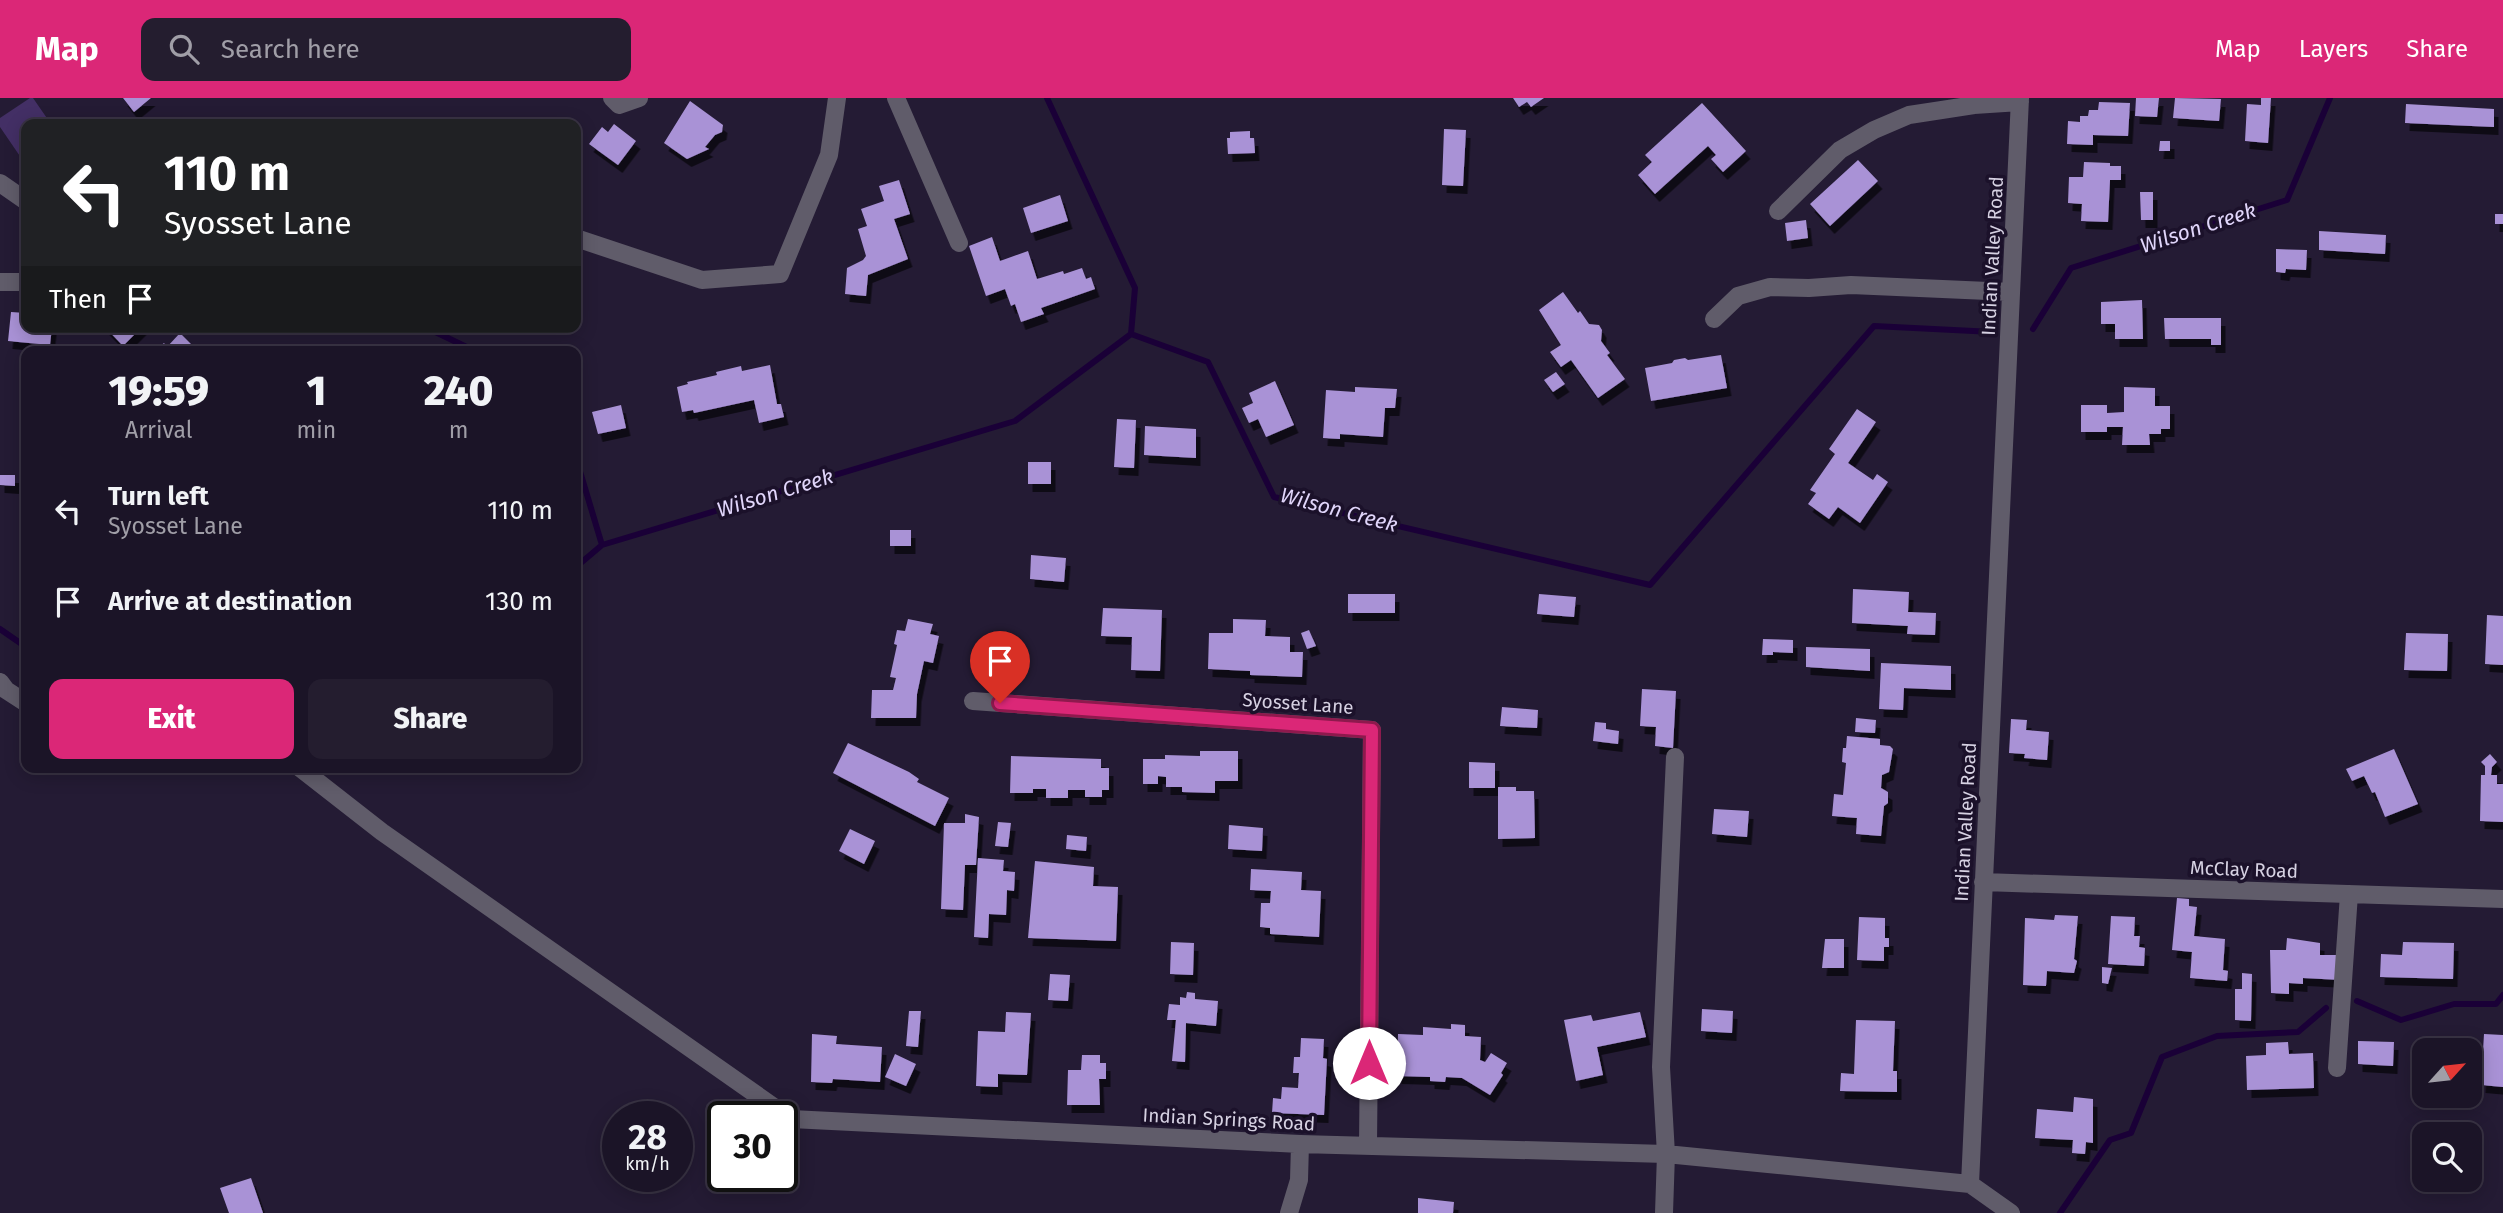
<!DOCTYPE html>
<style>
:root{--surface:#1b1427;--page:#241d2f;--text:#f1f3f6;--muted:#a09ea7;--line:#393344;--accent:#db2777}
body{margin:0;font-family:"Fira Sans",sans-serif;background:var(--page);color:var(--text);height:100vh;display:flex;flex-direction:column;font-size:26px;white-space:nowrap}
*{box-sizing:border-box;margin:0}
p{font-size:23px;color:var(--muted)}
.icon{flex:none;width:38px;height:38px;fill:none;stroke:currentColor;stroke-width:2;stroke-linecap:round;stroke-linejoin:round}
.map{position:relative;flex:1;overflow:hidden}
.sheet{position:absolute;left:21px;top:248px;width:560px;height:427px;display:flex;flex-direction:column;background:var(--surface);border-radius:14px;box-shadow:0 4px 18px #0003,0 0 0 2px var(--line)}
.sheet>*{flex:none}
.banner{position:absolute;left:21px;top:21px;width:560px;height:214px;border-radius:14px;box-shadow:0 4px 18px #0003,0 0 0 2px var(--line);background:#202124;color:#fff;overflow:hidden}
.needle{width:46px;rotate:63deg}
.fabs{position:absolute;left:2412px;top:940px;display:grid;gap:14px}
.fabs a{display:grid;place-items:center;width:70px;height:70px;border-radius:14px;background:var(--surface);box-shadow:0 4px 18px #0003,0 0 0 2px var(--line);font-size:35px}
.speed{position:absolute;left:602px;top:1003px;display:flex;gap:14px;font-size:35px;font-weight:700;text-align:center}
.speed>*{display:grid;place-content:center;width:91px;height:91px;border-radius:50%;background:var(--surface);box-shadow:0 4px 18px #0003,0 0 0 2px var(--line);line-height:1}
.speed small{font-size:18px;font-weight:400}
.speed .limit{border:4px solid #111;border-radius:10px;background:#fff;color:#111}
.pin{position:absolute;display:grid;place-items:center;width:60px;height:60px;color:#fff;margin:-72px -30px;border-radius:50% 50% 50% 0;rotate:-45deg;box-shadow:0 0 7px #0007}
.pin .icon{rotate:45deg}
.me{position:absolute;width:77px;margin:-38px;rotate:0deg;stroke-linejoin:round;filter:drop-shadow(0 0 5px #0008)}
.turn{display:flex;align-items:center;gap:24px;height:147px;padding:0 28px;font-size:32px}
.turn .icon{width:91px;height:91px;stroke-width:2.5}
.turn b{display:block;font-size:49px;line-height:60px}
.then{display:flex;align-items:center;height:66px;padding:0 28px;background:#0003;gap:14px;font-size:26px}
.eta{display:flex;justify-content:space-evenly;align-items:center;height:119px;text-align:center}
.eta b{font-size:42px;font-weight:800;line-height:49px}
.cta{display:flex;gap:14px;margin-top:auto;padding:14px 28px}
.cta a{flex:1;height:80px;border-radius:14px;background:var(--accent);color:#fff;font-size:28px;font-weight:800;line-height:80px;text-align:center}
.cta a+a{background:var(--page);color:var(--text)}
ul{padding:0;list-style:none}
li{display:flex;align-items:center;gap:21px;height:91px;padding:0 28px}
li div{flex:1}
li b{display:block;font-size:26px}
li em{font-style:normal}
header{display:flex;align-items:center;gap:42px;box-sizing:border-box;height:98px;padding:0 35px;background:var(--accent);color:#fff}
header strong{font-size:33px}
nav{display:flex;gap:38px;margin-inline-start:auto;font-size:24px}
.search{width:490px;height:63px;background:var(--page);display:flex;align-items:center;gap:18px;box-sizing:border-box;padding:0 24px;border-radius:14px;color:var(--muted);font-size:26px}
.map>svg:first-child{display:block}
.green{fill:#432f65}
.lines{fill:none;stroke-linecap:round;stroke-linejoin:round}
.stream{stroke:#1a0037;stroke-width:6}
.building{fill:#a992d6;filter:url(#shadow)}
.minor{stroke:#605c6a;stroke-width:18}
.route-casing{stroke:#8e194d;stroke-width:18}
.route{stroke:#db2777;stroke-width:12}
.labels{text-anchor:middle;stroke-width:7;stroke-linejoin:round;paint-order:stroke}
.street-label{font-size:19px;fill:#d6d1e2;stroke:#1b112a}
.water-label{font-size:21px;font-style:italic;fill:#e1d6fb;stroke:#1b112a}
</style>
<header>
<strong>Map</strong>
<div class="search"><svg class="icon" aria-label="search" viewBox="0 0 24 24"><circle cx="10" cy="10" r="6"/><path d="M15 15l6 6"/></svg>Search here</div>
<nav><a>Map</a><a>Layers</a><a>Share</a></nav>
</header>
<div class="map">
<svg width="2503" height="1115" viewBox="0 0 2503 1115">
<defs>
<filter id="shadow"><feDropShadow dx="4.5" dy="8" stdDeviation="0" flood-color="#0009"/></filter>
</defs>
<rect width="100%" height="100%" fill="#241b34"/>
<path class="green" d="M 30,0 L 33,0 L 51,26 L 26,26 L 26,67 L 0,29 L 0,20 Z"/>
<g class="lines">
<path class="stream" d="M 1047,0 L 1135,190 L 1131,236
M 425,229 L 477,254
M 2033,231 L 2071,170 L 2287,102 L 2330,0
M 576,360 L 602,447
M 576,469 L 602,447 L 1015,323 L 1131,236 L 1208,264 L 1274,399 L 1650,487 L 1874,228 L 1993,234
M 0,531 L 26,549
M 2357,903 L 2401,922 L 2454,906 L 2496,906 L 2503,897
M 2060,1115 L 2110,1042 L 2131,1035 L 2162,959 L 2217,938 L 2298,934 L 2326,910"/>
</g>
<path class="building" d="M 123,0 L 151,0 L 134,14 Z
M 1513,0 L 1544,0 L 1531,9 L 1527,4 L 1519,9 Z
M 2136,0 L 2159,0 L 2157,19 L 2135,18 Z
M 2175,0 L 2221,1 L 2219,23 L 2173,20 Z
M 2261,0 L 2271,0 L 2268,45 L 2245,43 L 2247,6 L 2261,7 Z
M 690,3 L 723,27 L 722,34 L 715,37 L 705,49 L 709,51 L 687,61 L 664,45 Z
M 2099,4 L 2130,5 L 2128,38 L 2093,37 L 2093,47 L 2067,46 L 2068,23 L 2080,24 L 2080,18 L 2088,18 L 2089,12 L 2098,12 Z
M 1702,5 L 1746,53 L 1723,74 L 1711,61 L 1716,57 L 1708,48 L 1655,96 L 1638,77 L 1652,64 L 1645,57 Z
M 2406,6 L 2494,11 L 2494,29 L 2405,25 Z
M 614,26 L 636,43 L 618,67 L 589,46 L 602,29 L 608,34 Z
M 1444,31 L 1466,32 L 1463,88 L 1442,87 Z
M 1250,33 L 1250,40 L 1254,40 L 1255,55 L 1228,56 L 1227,40 L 1230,40 L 1230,34 Z
M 2160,43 L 2170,43 L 2170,53 L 2159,53 Z
M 1858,62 L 1878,83 L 1830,128 L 1810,106 Z
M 2084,64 L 2110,65 L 2110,68 L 2121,68 L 2121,82 L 2110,82 L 2108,124 L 2081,123 L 2082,106 L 2068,105 L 2069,79 L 2083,79 Z
M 899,82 L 910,116 L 894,121 L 908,161 L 868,177 L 866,198 L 845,196 L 847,170 L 863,162 L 866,158 L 858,131 L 867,128 L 861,111 L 884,103 L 879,88 Z
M 2140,94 L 2153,94 L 2153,122 L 2141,122 Z
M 1060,97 L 1068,123 L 1031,135 L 1023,110 Z
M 2495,116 L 2503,116 L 2503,126 L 2495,126 Z
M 1806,122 L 1808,140 L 1787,143 L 1785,125 Z
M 2319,133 L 2386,137 L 2385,156 L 2319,152 Z
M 992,139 L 1000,163 L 1028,153 L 1037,181 L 1063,173 L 1064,176 L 1082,170 L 1086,181 L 1091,179 L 1095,191 L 1041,210 L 1044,216 L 1021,224 L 1015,206 L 1011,208 L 1005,191 L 986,198 L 969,148 Z
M 2276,151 L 2307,152 L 2306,172 L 2286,171 L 2285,175 L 2276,174 Z
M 1563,194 L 1578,215 L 1580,213 L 1589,226 L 1599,227 L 1602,232 L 1601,243 L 1610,255 L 1607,257 L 1625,281 L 1598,300 L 1571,262 L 1561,269 L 1550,254 L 1561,247 L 1539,212 Z
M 2142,202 L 2143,241 L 2115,241 L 2115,226 L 2101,226 L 2101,204 Z
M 11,214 L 26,215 L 26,229 L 52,229 L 50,247 L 8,243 Z
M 2164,220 L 2221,220 L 2221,247 L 2211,247 L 2211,241 L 2165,241 Z
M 105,229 L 142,229 L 123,248 Z
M 180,235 L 199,254 L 153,254 L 164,245 L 167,249 Z
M 1721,257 L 1727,290 L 1651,303 L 1645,270 L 1672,265 L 1674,262 L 1685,260 L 1688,262 Z
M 770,267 L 777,306 L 781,306 L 784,319 L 759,325 L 754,302 L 694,315 L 693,312 L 682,314 L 677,289 L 688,286 L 687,284 L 717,277 L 716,274 L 741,268 L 742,273 Z
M 1556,274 L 1565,286 L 1553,294 L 1544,282 Z
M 1275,283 L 1294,327 L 1266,339 L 1258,321 L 1249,325 L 1242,310 L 1253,305 L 1249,295 Z
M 1355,289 L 1397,291 L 1395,310 L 1385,310 L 1383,339 L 1340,336 L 1340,341 L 1323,340 L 1326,292 L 1355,294 Z
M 2124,289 L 2155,290 L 2155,308 L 2170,308 L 2170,331 L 2161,331 L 2161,336 L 2149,336 L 2150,347 L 2122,347 L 2123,329 L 2107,329 L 2107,334 L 2081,334 L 2081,307 L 2107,307 L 2107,315 L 2124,314 Z
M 621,307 L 626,330 L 598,336 L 592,314 Z
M 1857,311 L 1876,324 L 1848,365 L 1873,382 L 1877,376 L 1888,384 L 1860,425 L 1838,409 L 1829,421 L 1808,406 L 1816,395 L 1810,392 L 1835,356 L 1829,351 Z
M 1117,321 L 1136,322 L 1134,370 L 1114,369 Z
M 1145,328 L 1196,331 L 1196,360 L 1144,357 Z
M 1028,364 L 1051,364 L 1051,386 L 1028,386 Z
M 0,377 L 15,377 L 15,388 L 0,387 Z
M 890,432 L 911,432 L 911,448 L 890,448 Z
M 1031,457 L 1066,460 L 1064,484 L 1030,481 Z
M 1853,491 L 1909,494 L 1908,514 L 1936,515 L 1935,537 L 1907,536 L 1908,528 L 1852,525 Z
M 1348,496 L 1395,496 L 1395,515 L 1348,515 Z
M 1539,496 L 1576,499 L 1574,519 L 1537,516 Z
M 1103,510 L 1162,512 L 1160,573 L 1131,572 L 1132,539 L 1101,538 Z
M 2487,517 L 2503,518 L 2503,567 L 2485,566 Z
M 908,521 L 933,526 L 930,536 L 939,538 L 933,565 L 924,563 L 917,596 L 916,620 L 871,620 L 872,592 L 893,592 L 896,580 L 890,579 L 897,547 L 894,546 L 897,532 L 905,533 Z
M 1233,521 L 1266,522 L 1265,538 L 1290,539 L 1290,554 L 1303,554 L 1302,579 L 1250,577 L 1250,573 L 1208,571 L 1209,535 L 1233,535 Z
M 1309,532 L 1316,548 L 1307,551 L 1301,535 Z
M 2406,535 L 2448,536 L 2447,573 L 2404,572 Z
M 1763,541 L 1793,542 L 1793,555 L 1773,554 L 1773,557 L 1762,557 Z
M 1806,549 L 1870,551 L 1870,573 L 1806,569 Z
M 1881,565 L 1951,568 L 1951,592 L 1904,590 L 1903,612 L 1879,611 Z
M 1642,591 L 1676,593 L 1673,650 L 1655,648 L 1656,629 L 1640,628 Z
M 1502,609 L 1538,612 L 1537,630 L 1500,628 Z
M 1856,620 L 1876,622 L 1875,635 L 1855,634 Z
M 2011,621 L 2027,622 L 2026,632 L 2049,634 L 2047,662 L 2024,660 L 2025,656 L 2009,655 Z
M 1595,624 L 1606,625 L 1606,631 L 1619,633 L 1618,646 L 1593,643 Z
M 1847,638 L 1880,641 L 1880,647 L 1890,648 L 1893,651 L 1889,674 L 1882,677 L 1881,690 L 1888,694 L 1888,705 L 1884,708 L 1881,738 L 1856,736 L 1857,720 L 1832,718 L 1834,696 L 1843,697 L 1846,665 L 1842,664 L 1843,650 L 1846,650 Z
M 848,645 L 909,674 L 919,681 L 917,684 L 949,700 L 935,728 L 833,675 Z
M 2394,651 L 2418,706 L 2385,719 L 2375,694 L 2372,695 L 2364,678 L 2352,683 L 2346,671 Z
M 1200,653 L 1238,653 L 1238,683 L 1215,683 L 1215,695 L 1182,694 L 1182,689 L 1166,689 L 1166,679 L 1158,678 L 1158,686 L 1143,686 L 1143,661 L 1165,661 L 1165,657 L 1200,658 Z
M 2490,656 L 2497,664 L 2492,669 L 2491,677 L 2497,677 L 2497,686 L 2503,686 L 2503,724 L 2480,723 L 2481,677 L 2485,677 L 2485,668 L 2481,664 Z
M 1011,658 L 1101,661 L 1101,670 L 1109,670 L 1109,692 L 1102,692 L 1102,699 L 1085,699 L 1085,692 L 1068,692 L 1068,700 L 1046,700 L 1046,691 L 1033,691 L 1033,695 L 1010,695 Z
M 1469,664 L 1495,665 L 1495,690 L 1469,690 Z
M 1498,689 L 1516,689 L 1516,693 L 1534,693 L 1535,740 L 1498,741 Z
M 1714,711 L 1749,713 L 1747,739 L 1712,736 Z
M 965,716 L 979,719 L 976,767 L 965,767 L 963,812 L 941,811 L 944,725 L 965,725 Z
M 998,724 L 1011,725 L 1008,749 L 995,748 Z
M 1229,727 L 1263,730 L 1262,753 L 1228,751 Z
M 850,731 L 875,743 L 864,766 L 839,753 Z
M 1067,737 L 1087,739 L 1086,753 L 1066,751 Z
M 978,760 L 1004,762 L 1003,773 L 1015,774 L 1014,793 L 1007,792 L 1006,817 L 989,816 L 988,840 L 974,839 Z
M 1035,763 L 1094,769 L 1093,788 L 1118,789 L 1116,843 L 1028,840 Z
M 1251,771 L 1302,774 L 1301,792 L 1321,793 L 1319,839 L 1270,836 L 1270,830 L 1260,829 L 1261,805 L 1270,805 L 1271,793 L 1250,792 Z
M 2177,800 L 2189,801 L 2189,808 L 2197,809 L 2194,838 L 2225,841 L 2223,872 L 2228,873 L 2227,883 L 2190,880 L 2192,854 L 2172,852 Z
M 2055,817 L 2078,818 L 2074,861 L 2077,863 L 2074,875 L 2047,873 L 2046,888 L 2023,887 L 2025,820 L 2054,822 Z
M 2111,818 L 2135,819 L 2134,838 L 2140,838 L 2139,849 L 2145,850 L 2144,868 L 2108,866 Z
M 1859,819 L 1885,820 L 1885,840 L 1889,840 L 1889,849 L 1884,849 L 1884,863 L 1857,862 Z
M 2287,840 L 2320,845 L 2320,857 L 2342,857 L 2341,882 L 2303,880 L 2303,886 L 2289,885 L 2289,896 L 2271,895 L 2270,852 L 2286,852 Z
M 1825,841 L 1844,841 L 1844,870 L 1822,870 Z
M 1171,844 L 1194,845 L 1193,877 L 1170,876 Z
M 2403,844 L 2454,845 L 2453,881 L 2380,879 L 2381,856 L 2402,857 Z
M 2102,869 L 2112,870 L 2108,886 L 2102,885 Z
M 2242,875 L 2252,876 L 2251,923 L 2235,922 L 2235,891 L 2242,891 Z
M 1050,876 L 1070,877 L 1068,903 L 1048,902 Z
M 1187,894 L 1195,895 L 1195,901 L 1218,903 L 1216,928 L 1186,925 L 1185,964 L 1172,963 L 1176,922 L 1167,922 L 1169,906 L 1180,907 L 1180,899 L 1186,900 Z
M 1702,911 L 1733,913 L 1732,935 L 1701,933 Z
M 909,913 L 921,913 L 918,949 L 906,948 Z
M 1006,914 L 1031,915 L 1027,977 L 998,976 L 998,989 L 976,988 L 978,933 L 1005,934 Z
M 1640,914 L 1646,939 L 1597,949 L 1603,977 L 1576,983 L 1564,922 L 1591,917 L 1593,923 Z
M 1856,922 L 1895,923 L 1893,973 L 1897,973 L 1897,994 L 1840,993 L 1841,975 L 1854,976 Z
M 1451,926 L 1465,927 L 1465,938 L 1481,939 L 1480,962 L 1485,964 L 1491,955 L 1507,965 L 1501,975 L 1503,977 L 1490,997 L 1462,980 L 1446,979 L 1445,984 L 1430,983 L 1430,979 L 1397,978 L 1398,936 L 1423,937 L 1423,929 L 1451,931 Z
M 812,936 L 837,938 L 836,946 L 882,949 L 880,984 L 833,981 L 832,985 L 811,984 Z
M 2484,936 L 2503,937 L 2503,989 L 2481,987 Z
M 1301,940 L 1324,941 L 1323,960 L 1327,961 L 1324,1017 L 1272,1015 L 1273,1000 L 1281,1001 L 1282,989 L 1298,990 L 1299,975 L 1293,975 L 1294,959 L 1300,959 Z
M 2358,943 L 2394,944 L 2393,968 L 2358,966 Z
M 2288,944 L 2289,956 L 2313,955 L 2314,990 L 2247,992 L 2246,958 L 2266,957 L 2266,945 Z
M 895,956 L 916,966 L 906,988 L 885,979 Z
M 1082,957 L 1100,957 L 1100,965 L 1106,965 L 1106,981 L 1099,981 L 1100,1007 L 1067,1007 L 1068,972 L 1081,972 Z
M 2074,999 L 2093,1001 L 2093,1045 L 2086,1044 L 2085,1056 L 2072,1055 L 2073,1042 L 2035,1040 L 2037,1011 L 2073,1014 Z
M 251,1080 L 263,1115 L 229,1115 L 220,1090 Z
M 1418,1100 L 1454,1104 L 1453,1115 L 1418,1115 Z"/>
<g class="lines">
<path class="minor" d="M 612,0 L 619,7 L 639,0
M 896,0 L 959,145
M 0,85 L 26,103
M 1778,113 L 1840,52 L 1874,32 L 1909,17 L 1974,7 L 2020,4
M 576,140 L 702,182 L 780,176 L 829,57 L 837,0
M 0,184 L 26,184
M 1714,221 L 1738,198 L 1770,189 L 1809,190 L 1851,187 L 2011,194
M 0,584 L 6,592 L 26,605
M 973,603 L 1372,632 L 1368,1048
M 300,670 L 382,734 L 791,1021 L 1300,1046 L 1666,1056 L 1970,1086 L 2020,0
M 1983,784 L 2503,801
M 2337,970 L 2349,796
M 1970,1086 L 2011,1115
M 1289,1115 L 1299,1082 L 1300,1046
M 1664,1115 L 1666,1056 L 1661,969 L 1675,659"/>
</g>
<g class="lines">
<defs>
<path id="route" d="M 1000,605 L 1372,632 L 1369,965"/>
</defs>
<use href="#route" class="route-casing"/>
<use href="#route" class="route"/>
</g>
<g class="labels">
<g class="street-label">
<text transform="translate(1992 158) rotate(-87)" y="7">Indian Valley Road</text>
<text transform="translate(1298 605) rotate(4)" y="7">Syosset Lane</text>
<text transform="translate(1965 724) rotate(-87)" y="7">Indian Valley Road</text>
<text transform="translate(2244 771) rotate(2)" y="7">McClay Road</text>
<text transform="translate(1229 1021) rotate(3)" y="7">Indian Springs Road</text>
</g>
<g class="water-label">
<text transform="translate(2198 130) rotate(-18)" y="7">Wilson Creek</text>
<text transform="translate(775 395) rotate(-17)" y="7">Wilson Creek</text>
<text transform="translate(1339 412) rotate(15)" y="7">Wilson Creek</text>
</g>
</g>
</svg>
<div class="fabs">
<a><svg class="needle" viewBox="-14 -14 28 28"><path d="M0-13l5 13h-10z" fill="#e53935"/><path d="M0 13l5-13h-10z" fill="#a09ea7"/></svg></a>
<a><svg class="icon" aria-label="search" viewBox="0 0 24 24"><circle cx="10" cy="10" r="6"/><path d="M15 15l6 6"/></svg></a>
</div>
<div class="speed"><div>28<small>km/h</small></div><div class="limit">30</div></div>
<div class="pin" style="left:1000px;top:605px;background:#d93025"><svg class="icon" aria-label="arrive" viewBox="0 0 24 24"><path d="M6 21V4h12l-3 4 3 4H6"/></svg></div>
<svg class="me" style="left:1369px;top:965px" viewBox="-20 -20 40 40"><circle r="19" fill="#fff"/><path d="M0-13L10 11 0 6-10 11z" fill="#db2777"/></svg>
<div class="banner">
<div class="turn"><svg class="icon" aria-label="left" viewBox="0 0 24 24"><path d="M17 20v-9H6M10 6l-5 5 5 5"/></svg><div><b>110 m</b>Syosset Lane</div></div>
<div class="then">Then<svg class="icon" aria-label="arrive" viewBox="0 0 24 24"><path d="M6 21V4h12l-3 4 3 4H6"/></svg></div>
</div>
<section class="sheet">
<div class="eta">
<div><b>19:59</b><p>Arrival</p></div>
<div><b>1</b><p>min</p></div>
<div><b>240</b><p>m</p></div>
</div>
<ul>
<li><svg class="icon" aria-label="left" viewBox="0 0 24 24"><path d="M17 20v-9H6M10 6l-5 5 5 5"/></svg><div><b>Turn left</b><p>Syosset Lane</p></div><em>110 m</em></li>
<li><svg class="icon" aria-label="arrive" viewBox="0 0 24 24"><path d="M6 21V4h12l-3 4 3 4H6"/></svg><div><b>Arrive at destination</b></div><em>130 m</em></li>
</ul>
<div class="cta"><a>Exit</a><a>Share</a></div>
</section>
</div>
